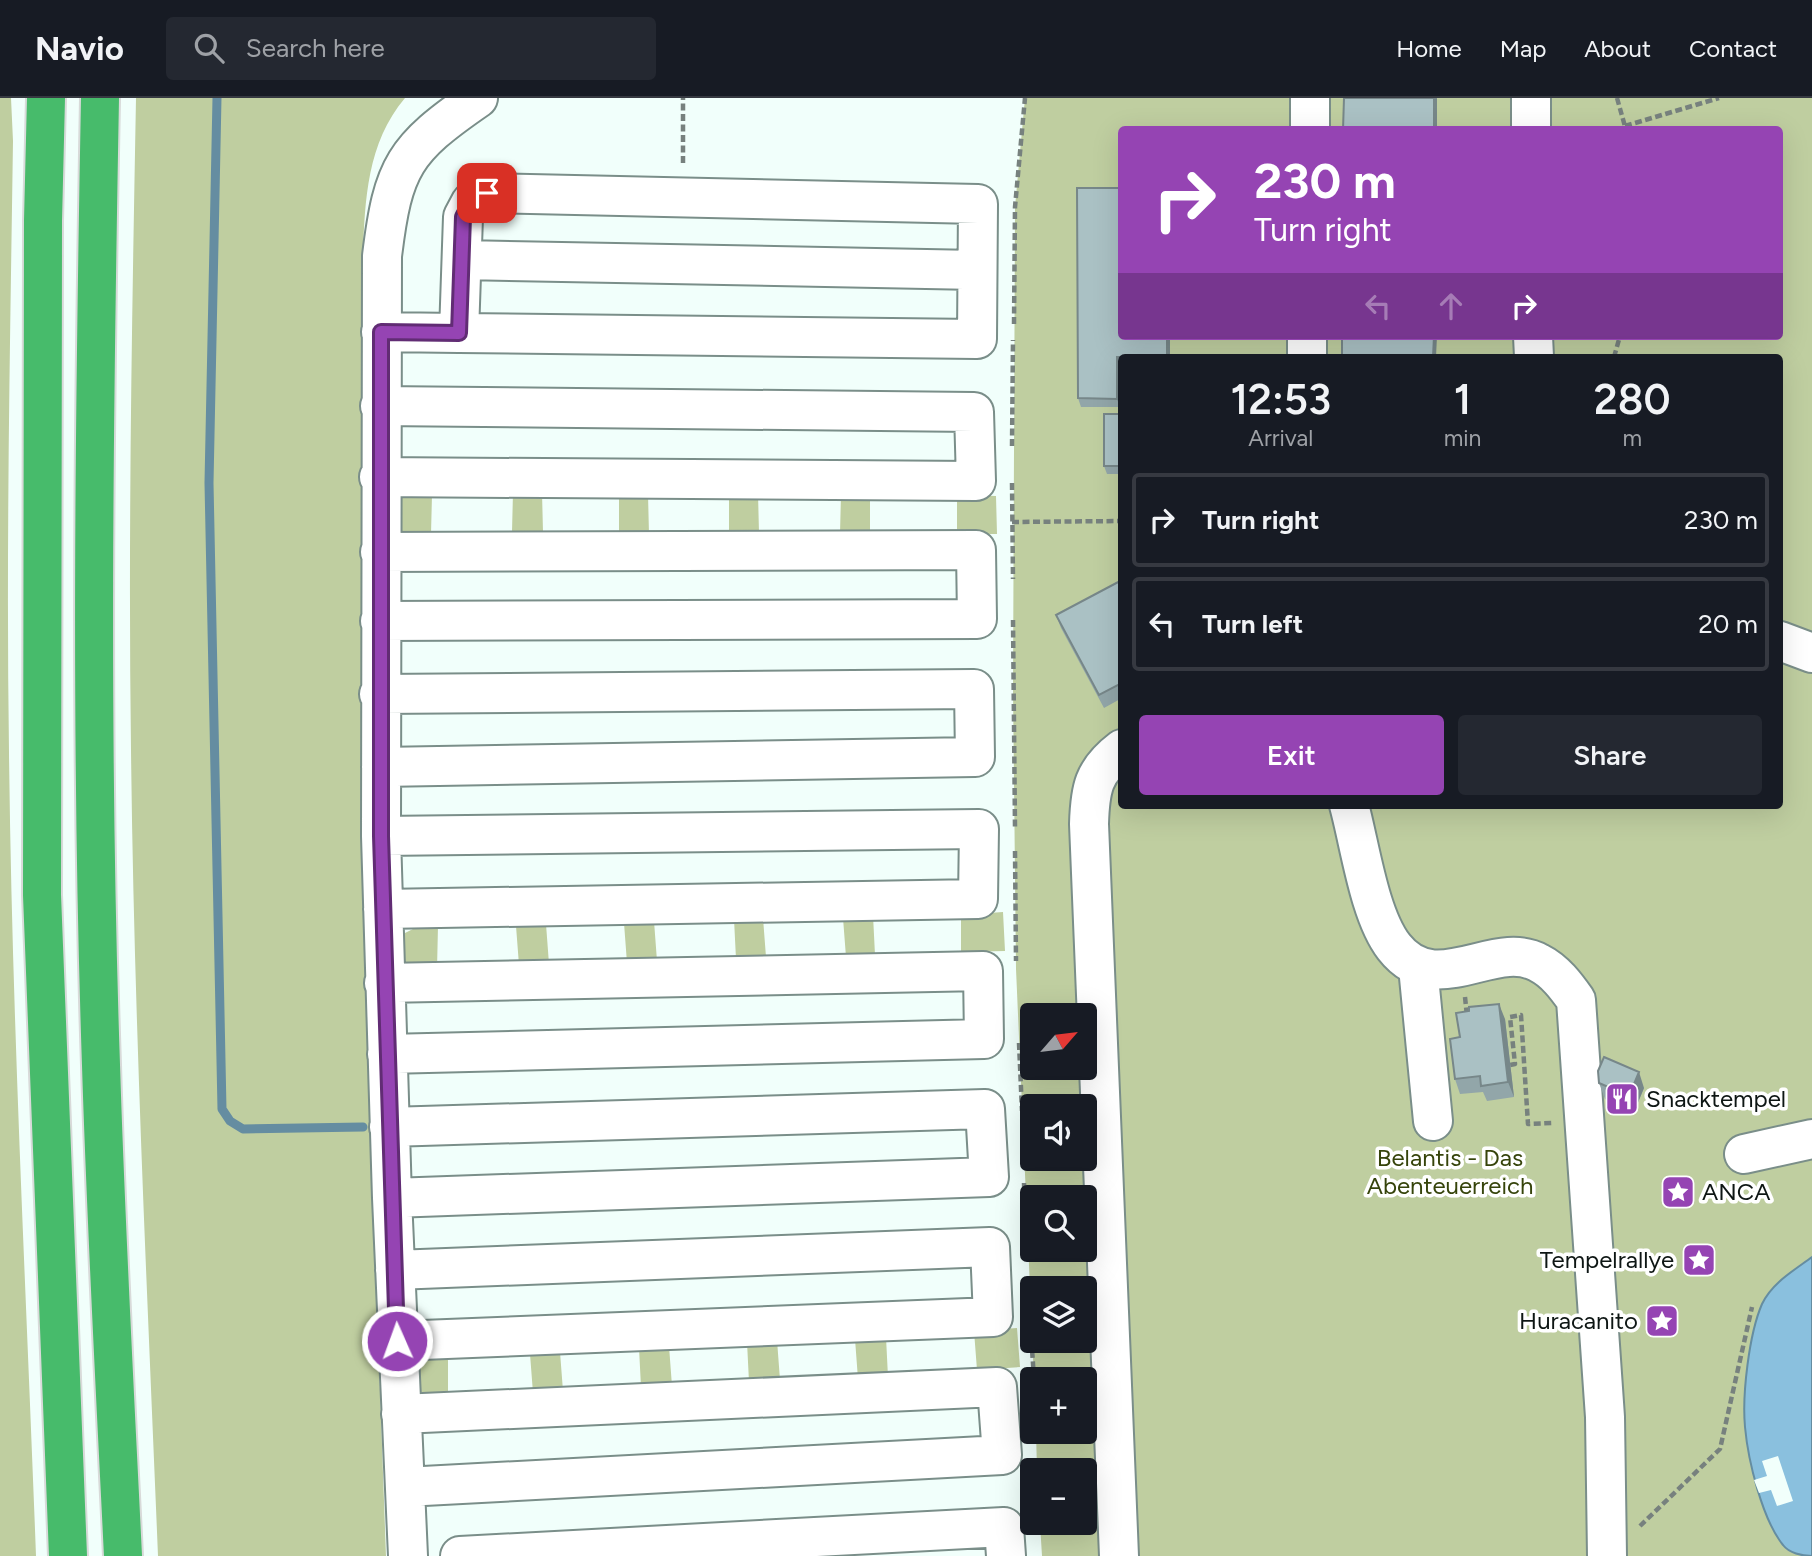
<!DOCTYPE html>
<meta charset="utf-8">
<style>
:root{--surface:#171b24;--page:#242831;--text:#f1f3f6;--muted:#9ea1a6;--line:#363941;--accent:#9544b3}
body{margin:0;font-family:Figtree,sans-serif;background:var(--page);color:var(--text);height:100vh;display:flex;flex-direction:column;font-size:26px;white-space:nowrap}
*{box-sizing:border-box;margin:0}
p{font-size:23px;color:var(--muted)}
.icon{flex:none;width:38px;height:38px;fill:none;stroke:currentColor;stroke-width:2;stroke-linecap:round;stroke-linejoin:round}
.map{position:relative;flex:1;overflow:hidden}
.details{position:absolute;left:1118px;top:256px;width:665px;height:455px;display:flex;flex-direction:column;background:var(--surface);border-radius:7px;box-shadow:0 7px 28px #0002}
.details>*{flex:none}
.hud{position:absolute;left:1118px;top:28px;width:665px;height:214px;border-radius:7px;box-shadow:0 7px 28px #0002;background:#9544b3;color:#fff;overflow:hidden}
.needle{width:46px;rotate:62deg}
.tools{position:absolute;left:1020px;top:905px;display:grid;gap:14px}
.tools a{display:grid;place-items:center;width:77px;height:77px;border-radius:7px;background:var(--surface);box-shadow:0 7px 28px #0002;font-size:35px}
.pin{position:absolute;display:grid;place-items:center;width:60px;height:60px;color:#fff;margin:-30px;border-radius:14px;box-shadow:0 4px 10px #0006}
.me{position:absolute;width:77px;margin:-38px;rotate:358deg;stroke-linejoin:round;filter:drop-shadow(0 0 5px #0008)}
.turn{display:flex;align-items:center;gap:24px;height:147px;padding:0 21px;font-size:32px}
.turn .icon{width:91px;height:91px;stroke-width:2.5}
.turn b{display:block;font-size:49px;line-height:60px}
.lanes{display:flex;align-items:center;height:66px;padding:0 21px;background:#0003;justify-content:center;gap:35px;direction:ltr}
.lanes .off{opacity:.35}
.eta{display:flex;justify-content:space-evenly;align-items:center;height:119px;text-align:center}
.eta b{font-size:42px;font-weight:600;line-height:49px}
.button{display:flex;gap:14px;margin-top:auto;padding:14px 21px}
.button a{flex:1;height:80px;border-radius:7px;background:var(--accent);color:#fff;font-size:28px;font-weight:600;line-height:80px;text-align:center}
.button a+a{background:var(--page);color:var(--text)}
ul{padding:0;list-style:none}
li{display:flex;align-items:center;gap:21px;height:94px;margin:0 14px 10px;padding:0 7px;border:4px solid var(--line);border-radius:7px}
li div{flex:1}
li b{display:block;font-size:26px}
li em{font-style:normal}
header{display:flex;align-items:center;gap:42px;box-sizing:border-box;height:98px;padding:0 35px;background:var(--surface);border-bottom:2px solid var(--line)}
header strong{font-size:33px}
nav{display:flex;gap:38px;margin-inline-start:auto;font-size:24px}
.search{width:490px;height:63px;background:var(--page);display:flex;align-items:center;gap:18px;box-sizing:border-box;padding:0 24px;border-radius:7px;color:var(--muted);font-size:26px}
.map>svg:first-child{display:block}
.green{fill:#bfcea0;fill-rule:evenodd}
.water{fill:#8ac0de;stroke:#658da1;stroke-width:2}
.pier{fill:#f1fffb}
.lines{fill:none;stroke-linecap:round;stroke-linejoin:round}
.stream{stroke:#658da1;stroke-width:9}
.minor-casing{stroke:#7a8e89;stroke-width:42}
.highway-casing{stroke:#d8dad9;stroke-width:42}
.path{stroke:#77817e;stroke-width:4.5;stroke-dasharray:7 3.5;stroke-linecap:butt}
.minor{stroke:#fff;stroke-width:38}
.highway{stroke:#47bb6b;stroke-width:38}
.wall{fill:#92a6a9}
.shaded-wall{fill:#778789}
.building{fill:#aac1c4;stroke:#778789;stroke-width:2}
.route-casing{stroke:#612c74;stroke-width:18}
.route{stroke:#9544b3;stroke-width:12}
.labels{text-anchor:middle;stroke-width:7;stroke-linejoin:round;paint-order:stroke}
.poi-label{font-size:24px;fill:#0e1614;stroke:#fff;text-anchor:start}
.park-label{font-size:24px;fill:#36440b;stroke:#fff}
</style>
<header>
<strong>Navio</strong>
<div class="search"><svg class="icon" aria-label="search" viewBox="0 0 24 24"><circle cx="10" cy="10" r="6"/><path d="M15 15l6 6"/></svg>Search here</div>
<nav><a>Home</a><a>Map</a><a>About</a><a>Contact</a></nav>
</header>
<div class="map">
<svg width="1812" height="1458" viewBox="0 0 1812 1458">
<rect width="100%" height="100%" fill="#f1fffb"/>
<path class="green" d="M 0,0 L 11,0 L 13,43 C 10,247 6,451 9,655 C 12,923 26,1190 36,1458 L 0,1458 Z
M 136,0 L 405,0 C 362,51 365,117 362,180 L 371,1043 L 386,1458 L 158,1458 C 147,1189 134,921 131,652 C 128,435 132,217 136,0 Z
M 1025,0 L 1812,0 L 1812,1458 L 1042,1458 L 1040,1425 L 1085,1424 L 1085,1372 L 1037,1372 L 1036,1334 L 1085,1334 L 1085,1281 L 1034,1281 L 1016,871 L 1013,591 L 1015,109 ZM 1122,32 L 1780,32 L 1780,238 L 1122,238 ZM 1122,259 L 1780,259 L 1780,707 L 1122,707 ZM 1032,917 L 1085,917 L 1085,970 L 1032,970 ZM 1032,1008 L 1085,1008 L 1085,1060 L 1032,1060 ZM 1032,1099 L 1085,1099 L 1085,1152 L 1032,1152 ZM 1032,1190 L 1085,1190 L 1085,1242 L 1032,1242 Z
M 513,394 L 542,394 L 543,434 L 512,434 Z
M 729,395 L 758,395 L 759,435 L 729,435 Z
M 408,396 L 432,397 L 431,436 L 401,435 L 401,399 Z
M 619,396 L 648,396 L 649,436 L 619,436 Z
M 841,396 L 870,396 L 870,436 L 840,436 Z
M 957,397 L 996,398 L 997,436 L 957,436 Z
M 1003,814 L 1005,853 L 961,854 L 961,817 Z
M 873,817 L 875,857 L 846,859 L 843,820 Z
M 763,820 L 766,859 L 736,861 L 734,821 Z
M 654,823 L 657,863 L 627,865 L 624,825 Z
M 546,826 L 549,866 L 519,867 L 516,828 Z
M 438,828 L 437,871 L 407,869 L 402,863 L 401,837 L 415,830 Z
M 1017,1230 L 1020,1269 L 977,1272 L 974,1233 Z
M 886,1239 L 888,1279 L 858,1281 L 855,1241 Z
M 777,1242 L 780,1282 L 749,1284 L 747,1244 Z
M 669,1248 L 672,1288 L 641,1289 L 639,1250 Z
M 560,1254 L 563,1293 L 533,1295 L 530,1256 Z
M 448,1259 L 448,1299 L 418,1299 L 418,1263 Z"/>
<path class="water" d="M 1812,1159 L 1812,1458 C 1802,1458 1789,1455 1783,1447 C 1762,1421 1748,1362 1745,1329 C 1742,1297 1749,1236 1762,1206 C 1772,1185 1793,1173 1812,1159 Z"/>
<path class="pier" d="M 1778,1358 L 1793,1403 L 1777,1408 L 1771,1392 L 1759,1395 L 1754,1382 L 1767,1378 L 1762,1363 Z"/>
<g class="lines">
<path class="stream" d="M 217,0 L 209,385 L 222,1011 L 230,1023 L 243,1031 L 363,1029"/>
<defs>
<path id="minor" d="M 1310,32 L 1310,0
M 1531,32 L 1531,0
M 462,162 L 977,172
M 381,234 L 459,235 L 463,119 L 471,104 L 487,95 L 978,106 L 977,241 L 459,235
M 1533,238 L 1534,259
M 1307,259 L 1307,238
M 379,379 L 976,383 L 974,314 L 380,308
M 380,523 L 977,521 L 976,452 L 380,454
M 1780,543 L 1812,555
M 379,596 L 974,591 L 975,659 L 381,669
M 1349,707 C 1360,747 1369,817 1394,849 C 1436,903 1494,840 1539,865 C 1555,873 1566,888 1576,902 L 1605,1319 L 1607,1458
M 381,738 L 979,731 L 978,801 L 383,811
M 1418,869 L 1433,1023
M 384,885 L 983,873 L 984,941 L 387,956
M 389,1029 L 985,1011 L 989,1079 L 392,1100
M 1744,1056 L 1812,1041
M 395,1172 L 990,1149 L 993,1219 L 397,1243
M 401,1316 L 997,1289 L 1002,1357 L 405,1389
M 408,1458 L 392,1100 L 381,738 L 382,158 C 393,68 404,51 478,0
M 460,1458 L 1004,1429 L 1006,1458
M 1119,1458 L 1089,726 C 1090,691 1093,673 1122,651"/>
<path id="highway" d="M 46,0 L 43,123 L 42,797 L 68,1458
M 100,0 C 94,322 90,645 101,967 C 106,1131 115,1294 123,1458"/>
</defs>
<use href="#minor" class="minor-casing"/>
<use href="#highway" class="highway-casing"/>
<path class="path" d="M 1617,0 L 1626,32
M 1625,28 L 1719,0
M 683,65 L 683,0
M 1014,226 L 1015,109 L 1025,0
M 1614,259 L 1620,238
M 1012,348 L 1013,242
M 1012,385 L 1013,481
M 1012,424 L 1122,423
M 1013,522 L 1015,730
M 1015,753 L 1016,863
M 1465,899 L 1467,918
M 1019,945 L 1022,1013
M 1510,967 L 1515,966 L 1510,919 L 1521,917 L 1528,1026 L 1553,1025
M 1024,1085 L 1026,1150
M 1028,1190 L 1034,1281
M 1640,1428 L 1720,1351 L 1752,1209"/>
<use href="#minor" class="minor"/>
<use href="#highway" class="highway"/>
</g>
<path class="wall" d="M 1122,238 L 1170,238 L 1170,259 L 1122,259 L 1122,267 L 1120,267 L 1120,309 L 1081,309 L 1078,300 Z
M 1122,316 L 1122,376 L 1107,376 L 1104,368 Z
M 1122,482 L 1122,600 L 1104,610 L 1061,530 L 1056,517 Z
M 1469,913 L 1505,921 L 1514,999 L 1487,1003 L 1483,994 L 1460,996 L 1455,981 L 1460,939 Z
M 1599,985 L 1644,990 L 1634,1014 L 1605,1001 Z"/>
<path class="shaded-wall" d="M 1434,0 L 1437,0 L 1437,32 L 1434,32 Z
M 1167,238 L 1170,238 L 1170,259 L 1167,259 Z
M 1434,238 L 1437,238 L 1436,259 L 1433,259 Z
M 1117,259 L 1120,267 L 1120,309 L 1117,301 Z
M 1499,906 L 1505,921 L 1514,999 L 1508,984 Z
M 1639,974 L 1644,990 L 1634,1014 L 1629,998 Z"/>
<path class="building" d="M 1344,0 L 1434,0 L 1434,32 L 1343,32 Z
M 1077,90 L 1122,90 L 1122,238 L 1167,238 L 1167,259 L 1117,259 L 1117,301 L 1078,300 Z
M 1342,238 L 1434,238 L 1433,259 L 1342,259 Z
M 1104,316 L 1122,316 L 1122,368 L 1104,368 Z
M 1122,482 L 1122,585 L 1099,597 L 1056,517 Z
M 1499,906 L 1508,984 L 1481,988 L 1480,978 L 1455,981 L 1450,941 L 1460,939 L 1456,915 L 1469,913 L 1469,909 Z
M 1604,959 L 1639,974 L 1629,998 L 1599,985 L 1598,973 Z"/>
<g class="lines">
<defs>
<path id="route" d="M 397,1243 L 381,738 L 381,234 L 459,235 L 463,119 L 471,104 L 487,95"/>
</defs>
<use href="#route" class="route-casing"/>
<use href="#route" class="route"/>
</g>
<defs>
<symbol id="restaurant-square" viewBox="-11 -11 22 22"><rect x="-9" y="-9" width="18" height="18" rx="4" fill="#9544b3" stroke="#fff"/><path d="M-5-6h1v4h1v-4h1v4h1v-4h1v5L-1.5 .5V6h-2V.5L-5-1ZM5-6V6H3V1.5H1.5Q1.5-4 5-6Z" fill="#fff"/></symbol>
<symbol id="sight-square" viewBox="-11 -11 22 22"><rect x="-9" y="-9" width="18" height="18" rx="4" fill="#9544b3" stroke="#fff"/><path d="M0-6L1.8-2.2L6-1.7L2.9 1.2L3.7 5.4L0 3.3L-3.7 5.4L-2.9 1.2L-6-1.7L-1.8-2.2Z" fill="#fff"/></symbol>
</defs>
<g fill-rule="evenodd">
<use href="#restaurant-square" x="1603" y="982" width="38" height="38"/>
<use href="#sight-square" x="1659" y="1075" width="38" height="38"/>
<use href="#sight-square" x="1680" y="1143" width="38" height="38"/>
<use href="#sight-square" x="1643" y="1204" width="38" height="38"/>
</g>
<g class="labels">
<g class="poi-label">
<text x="1646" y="1009">Snacktempel</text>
<text x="1702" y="1102">ANCA</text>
<text x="1674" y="1170" text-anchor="end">Tempelrallye</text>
<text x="1638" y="1231" text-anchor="end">Huracanito</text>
</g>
<g class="park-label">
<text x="1450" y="1068">Belantis - Das<tspan x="1450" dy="28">Abenteuerreich</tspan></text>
</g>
</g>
</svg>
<div class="tools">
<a><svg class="needle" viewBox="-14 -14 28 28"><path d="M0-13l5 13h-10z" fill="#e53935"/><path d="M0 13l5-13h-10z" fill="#9ea1a6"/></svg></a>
<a><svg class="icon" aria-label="sound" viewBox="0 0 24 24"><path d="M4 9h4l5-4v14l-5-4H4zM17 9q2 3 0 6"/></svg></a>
<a><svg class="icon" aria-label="search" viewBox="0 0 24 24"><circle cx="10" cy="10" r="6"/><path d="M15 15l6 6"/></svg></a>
<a><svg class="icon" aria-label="layers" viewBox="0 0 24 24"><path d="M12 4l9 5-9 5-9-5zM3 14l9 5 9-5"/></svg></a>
<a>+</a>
<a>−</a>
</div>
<div class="pin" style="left:487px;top:95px;background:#d93025"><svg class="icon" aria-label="arrive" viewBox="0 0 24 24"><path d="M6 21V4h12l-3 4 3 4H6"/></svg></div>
<svg class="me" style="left:397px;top:1243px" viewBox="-20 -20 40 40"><circle r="17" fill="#9544b3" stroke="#fff" stroke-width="3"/><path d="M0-11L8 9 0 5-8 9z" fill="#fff"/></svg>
<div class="hud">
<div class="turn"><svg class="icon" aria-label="right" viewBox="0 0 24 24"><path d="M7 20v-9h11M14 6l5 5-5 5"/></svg><div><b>230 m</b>Turn right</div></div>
<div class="lanes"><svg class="icon off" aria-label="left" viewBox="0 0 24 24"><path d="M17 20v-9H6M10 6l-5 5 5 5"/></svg><svg class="icon off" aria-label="ahead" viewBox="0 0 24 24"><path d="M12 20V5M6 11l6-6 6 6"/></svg><svg class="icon" aria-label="right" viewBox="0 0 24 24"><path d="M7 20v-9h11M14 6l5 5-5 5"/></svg></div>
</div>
<section class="details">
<div class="eta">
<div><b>12:53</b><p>Arrival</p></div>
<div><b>1</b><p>min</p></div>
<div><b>280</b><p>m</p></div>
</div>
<ul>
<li><svg class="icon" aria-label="right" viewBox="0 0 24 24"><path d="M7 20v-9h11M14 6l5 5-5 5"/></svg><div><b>Turn right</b></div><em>230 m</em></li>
<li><svg class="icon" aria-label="left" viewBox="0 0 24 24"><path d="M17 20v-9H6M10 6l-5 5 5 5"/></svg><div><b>Turn left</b></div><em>20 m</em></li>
</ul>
<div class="button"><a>Exit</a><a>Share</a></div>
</section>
</div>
